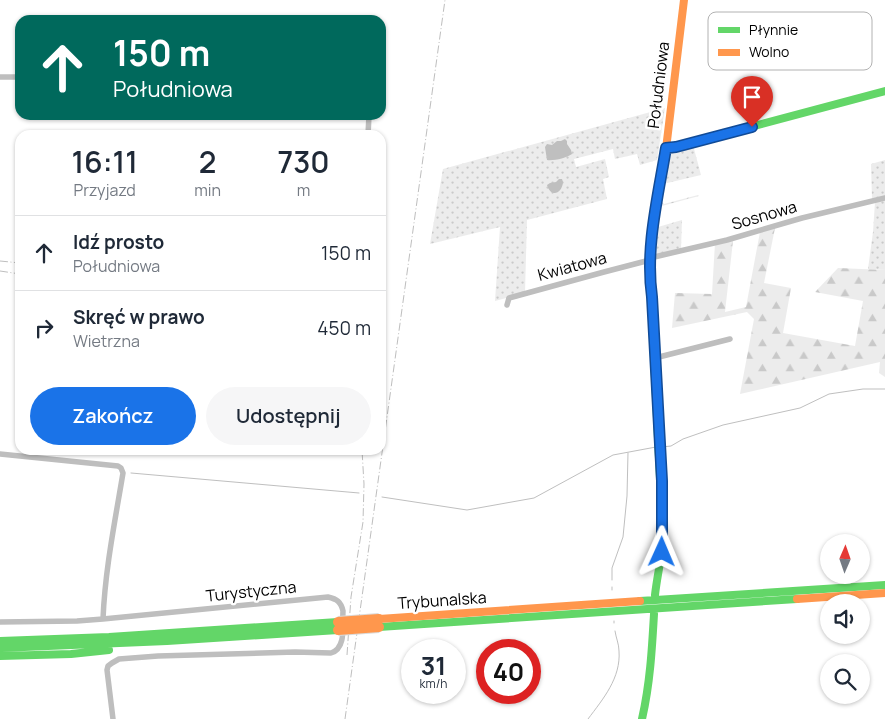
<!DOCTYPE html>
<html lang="pl">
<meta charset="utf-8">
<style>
:root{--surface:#fff;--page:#f6f6f7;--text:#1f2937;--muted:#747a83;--line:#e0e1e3;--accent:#1a73e8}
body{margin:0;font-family:Manrope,sans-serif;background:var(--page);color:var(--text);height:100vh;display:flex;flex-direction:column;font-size:19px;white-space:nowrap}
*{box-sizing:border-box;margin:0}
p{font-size:16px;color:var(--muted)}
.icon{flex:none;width:28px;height:28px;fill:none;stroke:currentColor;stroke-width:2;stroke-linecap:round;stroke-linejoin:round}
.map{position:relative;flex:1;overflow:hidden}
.sheet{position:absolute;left:15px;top:130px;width:371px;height:325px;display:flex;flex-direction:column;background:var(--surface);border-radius:15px;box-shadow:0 1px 4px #0004}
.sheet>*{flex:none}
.guide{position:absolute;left:15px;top:15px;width:371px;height:105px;border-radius:15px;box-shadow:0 1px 4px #0004;background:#00695c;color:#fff;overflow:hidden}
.needle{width:32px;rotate:2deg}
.tools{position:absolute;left:820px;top:534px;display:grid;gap:10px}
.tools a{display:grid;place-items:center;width:50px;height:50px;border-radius:50%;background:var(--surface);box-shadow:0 1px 4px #0004;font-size:25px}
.speed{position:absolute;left:401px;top:639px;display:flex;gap:10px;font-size:25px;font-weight:700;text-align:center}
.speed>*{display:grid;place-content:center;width:65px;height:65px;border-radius:50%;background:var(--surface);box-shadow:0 1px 4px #0004;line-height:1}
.speed small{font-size:12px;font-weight:400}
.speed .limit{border:8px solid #d22;background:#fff;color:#111}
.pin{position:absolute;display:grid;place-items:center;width:42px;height:42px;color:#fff;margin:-51px -21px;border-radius:50% 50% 50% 0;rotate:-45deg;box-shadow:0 0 5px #0007}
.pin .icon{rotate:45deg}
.me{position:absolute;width:55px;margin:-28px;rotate:1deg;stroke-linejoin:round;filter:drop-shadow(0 0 4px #0008)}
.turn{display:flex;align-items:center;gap:18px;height:105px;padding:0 15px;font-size:22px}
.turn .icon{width:65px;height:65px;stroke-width:2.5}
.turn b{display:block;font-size:35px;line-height:42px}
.eta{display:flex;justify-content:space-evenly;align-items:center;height:85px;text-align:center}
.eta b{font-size:30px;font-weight:600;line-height:35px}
.primary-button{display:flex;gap:10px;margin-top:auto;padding:10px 15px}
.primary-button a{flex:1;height:58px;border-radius:30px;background:var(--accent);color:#fff;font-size:20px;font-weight:600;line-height:58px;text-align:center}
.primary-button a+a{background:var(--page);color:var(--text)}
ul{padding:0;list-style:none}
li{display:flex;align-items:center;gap:15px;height:75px;padding:0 15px;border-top:1px solid var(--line)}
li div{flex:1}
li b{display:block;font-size:19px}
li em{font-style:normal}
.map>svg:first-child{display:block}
.grass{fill:url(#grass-dots)}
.forest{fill:url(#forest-firs)}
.water{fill:#bfbfbf}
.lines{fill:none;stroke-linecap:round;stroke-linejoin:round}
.stream{stroke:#bfbfbf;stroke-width:1}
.street{stroke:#bebebe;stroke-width:5.5}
.fast{stroke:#63d668;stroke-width:8}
.slow{stroke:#ff974d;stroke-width:8}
.rail{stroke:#bebebe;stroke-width:1;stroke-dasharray:8 2.5 1 2.5;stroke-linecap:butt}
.slow-bridge-casing{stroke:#dbdbdb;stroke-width:12;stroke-linecap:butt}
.slow-bridge{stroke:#ff974d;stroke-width:10}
.route-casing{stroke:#114b97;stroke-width:12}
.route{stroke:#1a73e8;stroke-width:9}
.labels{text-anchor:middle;stroke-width:5;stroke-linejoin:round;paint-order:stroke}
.street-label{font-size:16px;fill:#000;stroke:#fff}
.key{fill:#fff;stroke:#b2b2b2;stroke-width:1}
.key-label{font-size:14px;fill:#000}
</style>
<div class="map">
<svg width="885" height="719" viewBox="0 0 885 719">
<defs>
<pattern id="grass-dots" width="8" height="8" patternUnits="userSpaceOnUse" patternTransform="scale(1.25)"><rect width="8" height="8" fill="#ececec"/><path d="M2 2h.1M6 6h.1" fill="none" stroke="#c9c9c9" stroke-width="1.8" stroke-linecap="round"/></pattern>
<pattern id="forest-firs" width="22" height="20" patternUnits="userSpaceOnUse" patternTransform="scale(1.25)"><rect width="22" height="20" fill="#ececec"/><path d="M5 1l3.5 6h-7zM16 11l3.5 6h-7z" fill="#c9c9c9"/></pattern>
</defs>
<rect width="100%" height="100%" fill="#fff"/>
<path class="grass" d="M 665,108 L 657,160 L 640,165 L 637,154 L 615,159 L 613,149 L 574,159 L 576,167 L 605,159 L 609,177 L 603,179 L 607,199 L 527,220 L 525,293 L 495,301 L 500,227 L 430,244 L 443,169 Z
M 693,145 L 701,175 L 663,184 L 661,201 L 664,204 L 698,195 L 699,196 L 658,207 L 667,155 L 672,150 Z
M 885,160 L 885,196 L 872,199 L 871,164 Z
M 885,199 L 885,270 L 868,269 L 873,232 L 875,202 Z
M 658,210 L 660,210 L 658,227 L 682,220 L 681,249 L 656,255 L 654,254 Z"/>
<path class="forest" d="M 775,228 L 764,283 L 791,288 L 783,333 L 855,346 L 863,301 L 815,292 L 838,268 L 885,270 L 885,377 L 879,373 L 880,362 L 740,394 L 754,319 L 747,312 L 672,328 L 675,293 L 712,294 L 715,243 L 730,239 L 733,241 L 725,312 L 746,307 L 760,232 Z"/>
<path class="water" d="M 565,139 L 567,141 L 567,144 L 571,150 L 572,154 C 566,158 554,161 547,160 L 545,147 L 547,144 L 552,145 L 557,141 L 561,141 Z
M 559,179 L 562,179 L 563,182 C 562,194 551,198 547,185 L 550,183 L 556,182 Z"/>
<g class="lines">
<path class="stream" d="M 662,447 L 671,446 L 683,439 L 723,425 L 800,408 L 829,394 L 863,389 L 885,389
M 131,473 L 359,493
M 382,497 L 467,510 L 534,498 L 613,455 L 656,447
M 612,580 L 612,568 L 623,537 L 627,496 L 628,453
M 612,587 L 612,590
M 614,621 L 614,623
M 588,719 C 603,699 621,678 619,651 C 619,644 616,638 615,631"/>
<path class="street" d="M 0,77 L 20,77
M 368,135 L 369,115
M 650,258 L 727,240 L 802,218 L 885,198
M 507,305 L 509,298 L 604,272 L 650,260
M 655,358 L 730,339
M 0,454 L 118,466 L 121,468 L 123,473 C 115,521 105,570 103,619
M 0,622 L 77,621 L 103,619 L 328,597 C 337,599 341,602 343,611 C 342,624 347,648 331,653 L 295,652 L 158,656 L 119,659 L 112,663 L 108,666 L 107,670 L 113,719"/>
<path class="fast" d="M 666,148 L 676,147 L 885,91
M 654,220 L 650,260 L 650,278 L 663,538 C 662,557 657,576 655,595
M 640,601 L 885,585
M 379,627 L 797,599
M 0,641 L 109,637 L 338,622
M 0,648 L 167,641 L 338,630
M 0,656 L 71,654 L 109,650
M 642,719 C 650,684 652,649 654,614"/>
<path class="slow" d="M 654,220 L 666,149 L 684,0
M 797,599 L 885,593
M 379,619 L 640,601"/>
<path class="rail" d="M 0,261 L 20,263
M 0,271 L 20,274
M 347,655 L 351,597 L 363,522 L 364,484 L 362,450
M 345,719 L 445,0"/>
<defs>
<path id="slow-bridge" d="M 338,622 L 379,619
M 338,630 L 379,627"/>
</defs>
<use href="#slow-bridge" class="slow-bridge-casing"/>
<use href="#slow-bridge" class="slow-bridge"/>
</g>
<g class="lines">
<defs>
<path id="route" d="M 662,552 L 662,481 L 652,297 C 645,248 658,197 666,148 L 676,147 L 752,127"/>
</defs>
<use href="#route" class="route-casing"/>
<use href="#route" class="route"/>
</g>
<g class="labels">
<g class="street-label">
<text transform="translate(658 85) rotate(-83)" y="6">Południowa</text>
<text transform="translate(764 215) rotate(-16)" y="6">Sosnowa</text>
<text transform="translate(572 266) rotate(-15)" y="6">Kwiatowa</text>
<text transform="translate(251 591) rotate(-6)" y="6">Turystyczna</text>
<text transform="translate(442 600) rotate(-4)" y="6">Trybunalska</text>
</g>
</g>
<rect x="708" y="12" width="164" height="58" rx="8" class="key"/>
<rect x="718" y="27" width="22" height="6" fill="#63d668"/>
<rect x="718" y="49" width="22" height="7" fill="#ff974d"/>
<g class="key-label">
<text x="749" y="35">Płynnie</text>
<text x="749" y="57">Wolno</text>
</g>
</svg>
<div class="tools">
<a><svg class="needle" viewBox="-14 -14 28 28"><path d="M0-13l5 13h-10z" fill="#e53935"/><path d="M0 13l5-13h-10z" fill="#747a83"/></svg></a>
<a><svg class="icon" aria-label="sound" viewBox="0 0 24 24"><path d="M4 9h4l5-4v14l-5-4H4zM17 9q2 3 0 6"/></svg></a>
<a><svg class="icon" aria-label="search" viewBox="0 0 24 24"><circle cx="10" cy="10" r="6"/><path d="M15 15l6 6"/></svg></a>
</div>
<div class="speed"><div>31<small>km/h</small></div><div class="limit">40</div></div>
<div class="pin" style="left:752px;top:127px;background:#d93025"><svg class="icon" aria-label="arrive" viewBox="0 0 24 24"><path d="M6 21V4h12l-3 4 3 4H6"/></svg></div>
<svg class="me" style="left:662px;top:552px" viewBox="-20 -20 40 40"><path d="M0-17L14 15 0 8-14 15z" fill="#1a73e8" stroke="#fff" stroke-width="4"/></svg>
<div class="guide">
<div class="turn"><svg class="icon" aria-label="ahead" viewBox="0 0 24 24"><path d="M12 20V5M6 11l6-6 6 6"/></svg><div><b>150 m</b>Południowa</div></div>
</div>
<section class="sheet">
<div class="eta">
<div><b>16:11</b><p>Przyjazd</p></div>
<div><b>2</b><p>min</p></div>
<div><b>730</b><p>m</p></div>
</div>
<ul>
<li><svg class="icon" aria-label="ahead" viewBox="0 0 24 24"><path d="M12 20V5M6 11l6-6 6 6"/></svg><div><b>Idź prosto</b><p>Południowa</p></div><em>150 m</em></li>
<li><svg class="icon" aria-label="right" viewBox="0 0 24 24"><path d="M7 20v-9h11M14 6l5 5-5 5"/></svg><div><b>Skręć w prawo</b><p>Wietrzna</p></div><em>450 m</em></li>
</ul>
<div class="primary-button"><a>Zakończ</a><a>Udostępnij</a></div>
</section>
</div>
